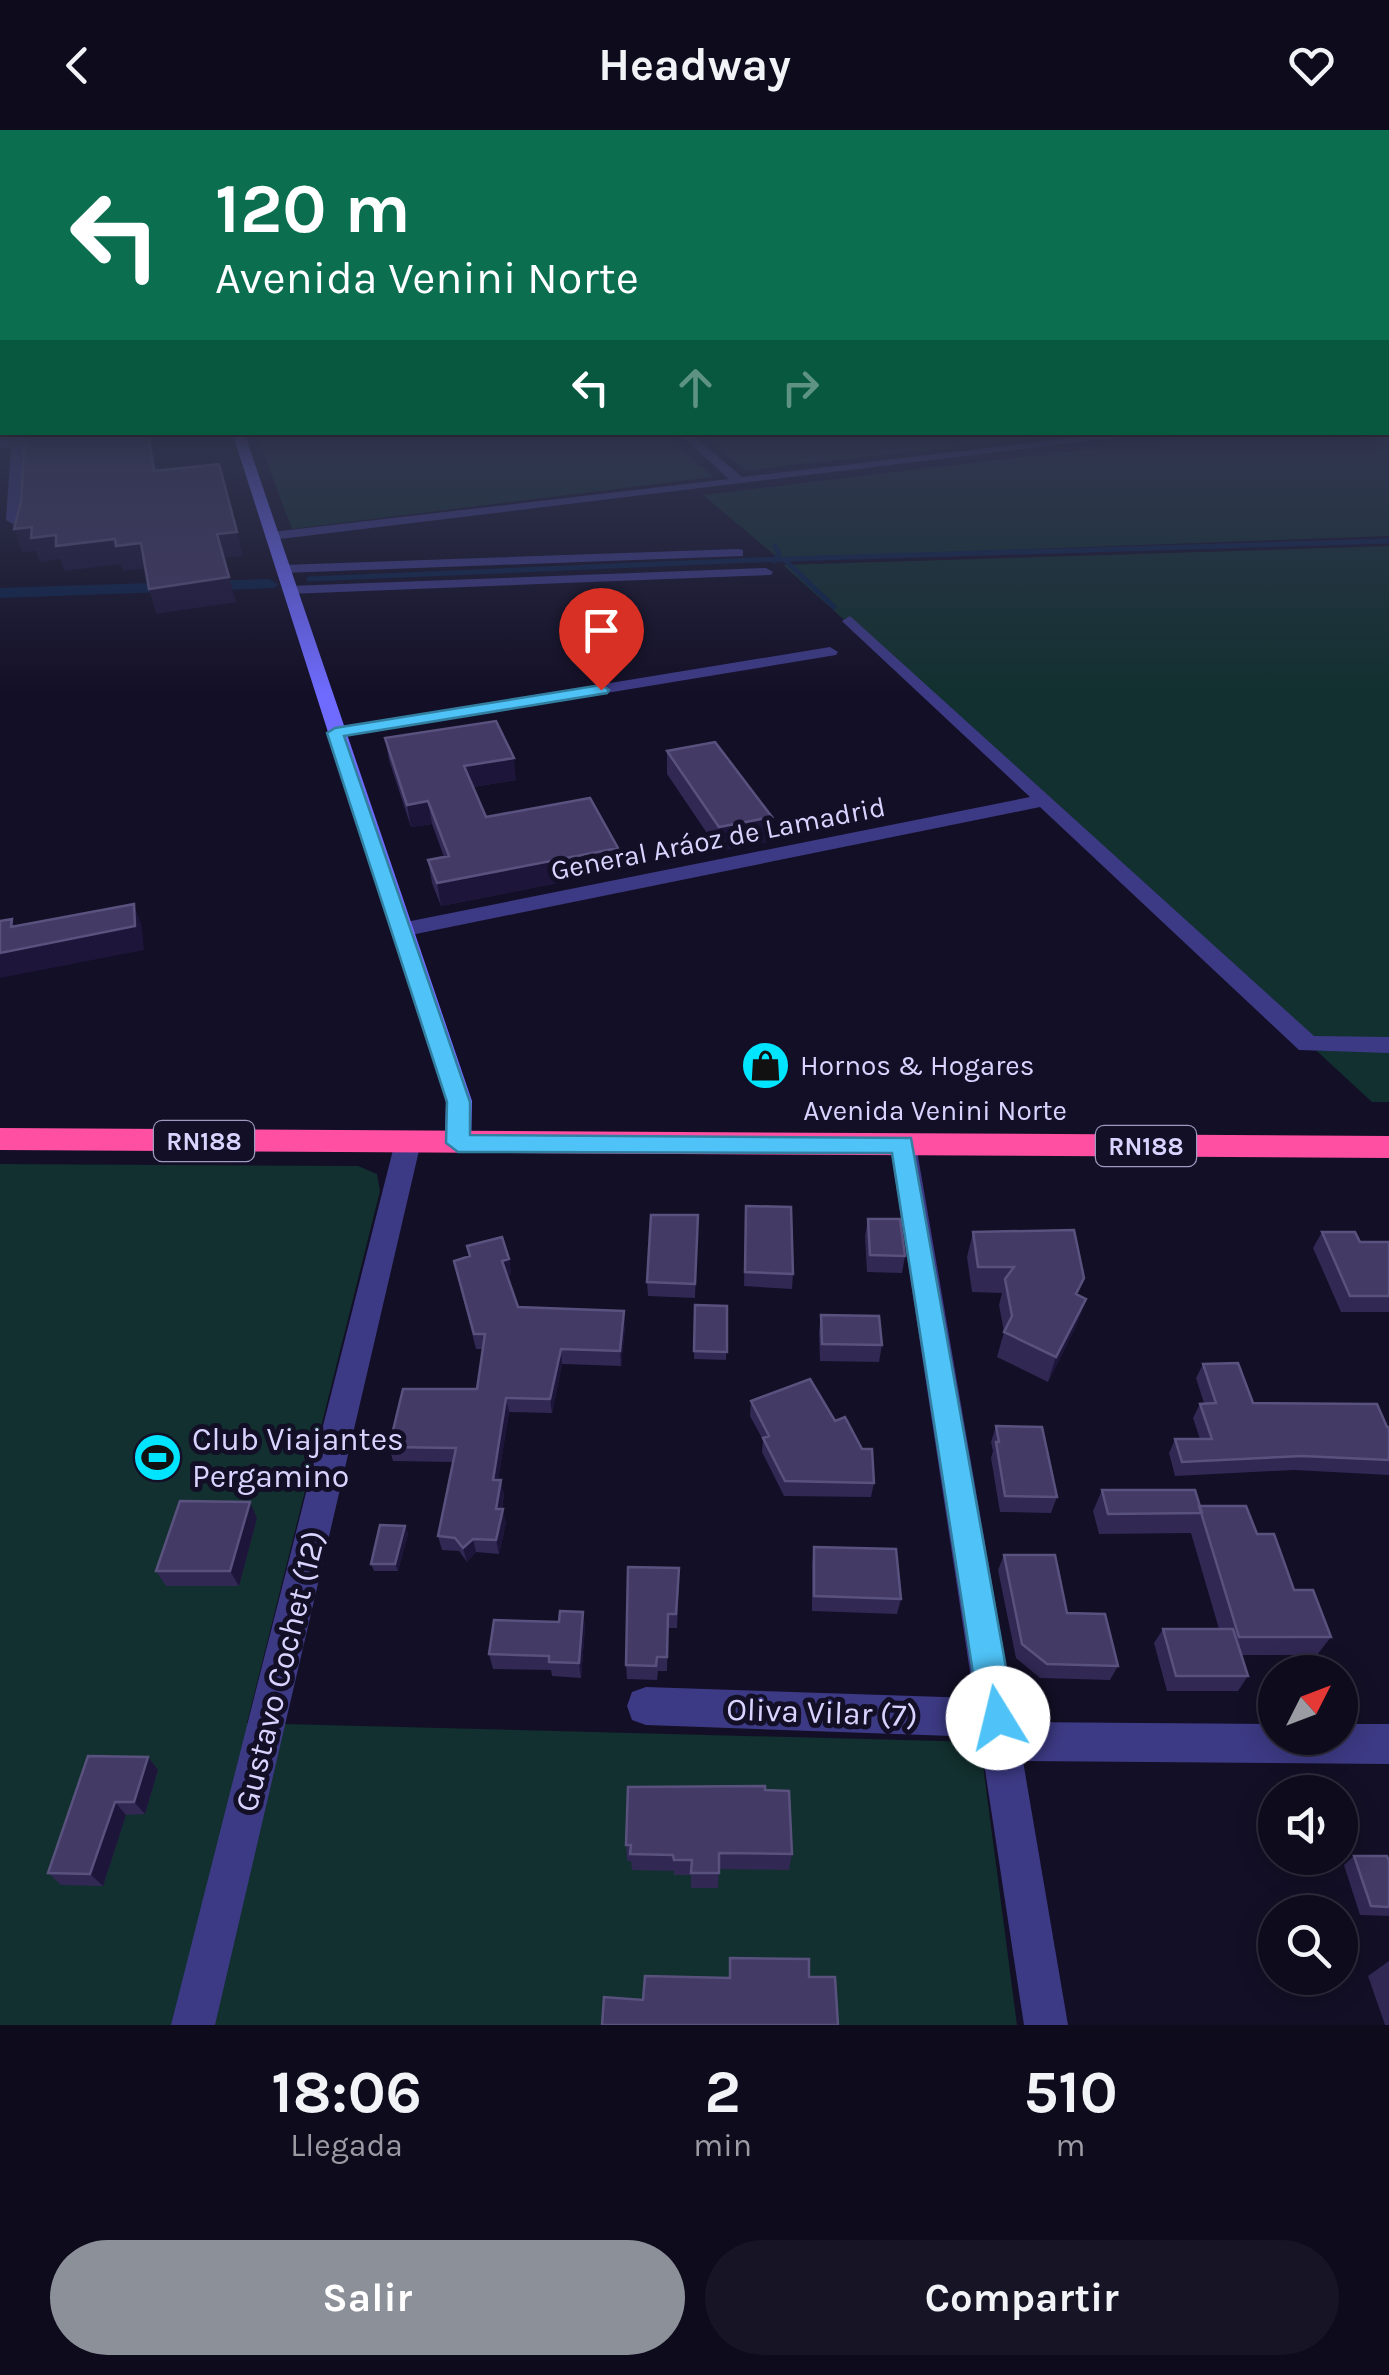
<!DOCTYPE html>
<html lang="es">
<meta charset="utf-8">
<style>
:root{--surface:#0e0b1c;--page:#171425;--text:#f1f3f6;--muted:#9b9ba3;--line:#2e2b3b;--accent:#8c9099}
body{margin:0;font-family:Karla,sans-serif;background:var(--page);color:var(--text);height:100vh;display:flex;flex-direction:column;font-size:38px;white-space:nowrap}
*{box-sizing:border-box;margin:0}
p{font-size:32px;color:var(--muted)}
.icon{flex:none;width:55px;height:55px;fill:none;stroke:currentColor;stroke-width:2;stroke-linecap:round;stroke-linejoin:round}
.map{position:relative;height:1895px;overflow:hidden}
.drawer{display:flex;flex-direction:column;background:var(--surface);flex:1}
.drawer>*{flex:none}
.hud{position:absolute;left:0px;top:0px;width:1390px;height:305px;box-shadow:0 5px 25px #0003,0 0 0 2px var(--line);background:#0b6e4f;color:#fff;overflow:hidden}
.needle{width:65px;rotate:48deg}
.controls{position:absolute;left:1258px;top:1525px;display:grid;gap:20px}
.controls a{display:grid;place-items:center;width:100px;height:100px;border-radius:50%;background:var(--surface);box-shadow:0 5px 25px #0003,0 0 0 2px var(--line);font-size:50px}
.pin{position:absolute;display:grid;place-items:center;width:85px;height:85px;color:#fff;margin:-102px -42px;border-radius:50% 50% 50% 0;rotate:-45deg;box-shadow:0 0 10px #0007}
.pin .icon{rotate:45deg}
.me{position:absolute;width:110px;margin:-55px;rotate:351deg;stroke-linejoin:round;filter:drop-shadow(0 0 8px #0008)}
.turn{display:flex;align-items:center;gap:35px;height:210px;padding:0 50px;font-size:45px}
.turn .icon{width:130px;height:130px;stroke-width:2.5}
.turn b{display:block;font-size:70px;line-height:85px}
.lanes{display:flex;align-items:center;height:95px;padding:0 50px;background:#0003;justify-content:center;gap:50px;direction:ltr}
.lanes .off{opacity:.35}
.eta{display:flex;justify-content:space-evenly;align-items:center;height:170px;text-align:center}
.eta b{font-size:60px;font-weight:700;line-height:70px}
.cta{display:flex;gap:20px;margin-top:auto;padding:20px 50px}
.cta a{flex:1;height:115px;border-radius:60px;background:var(--accent);color:#fff;font-size:40px;font-weight:700;line-height:115px;text-align:center}
.cta a+a{background:var(--page);color:var(--text)}
header{display:flex;justify-content:space-between;align-items:center;height:130px;padding:0 50px;background:var(--surface);font-size:45px;font-weight:700}
.map>svg:first-child{display:block}
.green{fill:#12302f}
.lines{fill:none;stroke-linecap:round;stroke-linejoin:round}
.stream{stroke:#0c2248;stroke-width:5}
.canal{fill:#0c2248;fill-rule:evenodd}
.street{fill:#3d3a85;fill-rule:evenodd}
.secondary{fill:#6f6bff;fill-rule:evenodd}
.highway{fill:#ff4fa3;fill-rule:evenodd}
.wall{fill:#312854}
.shaded-wall{fill:#1d163a}
.building{fill:#433a66;stroke:#5a527e;stroke-width:2.5}
.route{fill:#4fc3f7;stroke:#337fa1;stroke-width:2.5}
.labels{text-anchor:middle;stroke-width:10;stroke-linejoin:round;paint-order:stroke}
.shield{fill:#130f26;stroke:#9e99be;stroke-width:2.5}
.shield-label{font-size:25px;font-weight:bold;fill:#d9d4ff}
.street-label{font-size:28px;fill:#d9d4ff;stroke:#130f26}
.poi-label{font-size:28px;fill:#d9d4ff;stroke:#130f26;text-anchor:start}
.near-poi-label{font-size:32px;fill:#d9d4ff;stroke:#130f26;text-anchor:start}
.near-street-label{font-size:32px;fill:#d9d4ff;stroke:#130f26}
</style>
<header><svg class="icon" aria-label="back" viewBox="0 0 24 24"><path d="M15 5l-7 7 7 7"/></svg>Headway<svg class="icon" aria-label="heart" viewBox="0 0 24 24"><path d="M12 20l-8-8c-3-5 5-10 8-4 3-6 11-1 8 4z"/></svg></header>
<div class="map">
<svg width="1389" height="1895" viewBox="0 0 1389 1895">
<rect width="100%" height="100%" fill="#130f26"/>
<path class="green" d="M 1389,299 L 1389,406 L 778,428 L 703,365 L 1225,303 L 1317,303 L 1327,310 L 1386,303 Z
M 256,303 L 663,303 L 713,347 L 292,399 Z
M 701,303 L 1087,303 L 745,340 Z
M 1389,416 L 1389,972 L 1372,972 L 1045,670 L 783,435 Z
M 0,1034 L 358,1036 L 377,1044 L 380,1061 L 247,1593 L 980,1612 L 1017,1895 L 0,1895 Z"/>
<g class="lines">
<path class="stream" d="M 774,431 L 779,423 L 775,416
M 786,431 L 834,477
M 309,449 L 754,430 L 1389,411"/>
<path class="canal" d="M 269,449 L 278,454 L 275,458 L 0,468 L 0,458 Z"/>
<path class="street" d="M 12,302 L 24,302 L 23,309 L 124,302 L 23,316 L 20,390 L 13,394 L 6,390 L 11,317 L 0,319 L 0,311 L 12,310 Z
M 677,302 L 689,302 L 742,347 L 1124,302 L 1163,302 L 272,410 L 265,406 L 272,402 L 729,349 Z
M 738,419 L 743,420 L 743,426 L 283,443 L 276,439 L 283,435 Z
M 766,438 L 773,442 L 771,445 L 289,464 L 282,460 L 289,456 Z
M 850,486 L 1314,906 L 1389,907 L 1389,923 L 1299,920 L 1040,677 L 401,807 L 390,800 L 401,793 L 1030,667 L 845,494 L 842,491 Z
M 830,517 L 838,522 L 836,525 L 335,608 L 326,603 L 335,598 Z
M 408,1003 L 417,1005 L 421,1012 L 215,1895 L 171,1895 L 395,1012 L 399,1005 Z
M 903,1005 L 912,1008 L 916,1015 L 1016,1592 L 1275,1594 L 1275,1608 L 1340,1608 L 1340,1594 L 1389,1594 L 1389,1634 L 1023,1631 L 1068,1895 L 1024,1895 L 980,1607 L 646,1595 L 632,1590 L 627,1576 L 632,1562 L 646,1557 L 974,1568 L 890,1015 L 894,1008 Z"/>
<path class="secondary" d="M 232,302 L 244,302 L 472,971 L 471,1013 L 467,1020 L 449,1020 L 445,1013 L 446,971 Z"/>
<path class="highway" d="M 0,998 L 1389,1006 L 1389,1028 L 0,1020 Z"/>
</g>
<path class="wall" d="M 385,608 L 516,650 L 473,657 L 486,687 L 619,741 L 441,776 L 432,753 L 428,730 L 444,727 L 432,694 L 411,697 L 389,630 Z
M 667,621 L 771,711 L 719,721 L 667,644 Z
M 746,1076 L 793,1144 L 792,1159 L 744,1156 Z
M 698,1085 L 695,1168 L 648,1166 L 647,1152 Z
M 868,1089 L 905,1126 L 902,1143 L 867,1142 L 865,1106 Z
M 973,1102 L 1086,1169 L 1077,1194 L 1048,1252 L 997,1227 L 1004,1202 L 999,1175 L 1002,1163 L 972,1162 L 967,1127 Z
M 1322,1102 L 1360,1112 L 1389,1112 L 1389,1182 L 1341,1182 L 1313,1118 Z
M 467,1116 L 509,1129 L 511,1144 L 507,1145 L 518,1177 L 625,1196 L 621,1236 L 562,1234 L 552,1283 L 509,1282 L 498,1350 L 504,1364 L 502,1379 L 506,1393 L 499,1424 L 476,1422 L 467,1432 L 459,1421 L 442,1420 L 438,1406 L 453,1332 L 393,1331 L 389,1317 L 477,1259 L 483,1219 L 476,1219 L 454,1131 L 469,1127 Z
M 695,1175 L 727,1176 L 726,1230 L 694,1229 Z
M 821,1185 L 882,1215 L 879,1232 L 820,1231 L 819,1202 Z
M 1203,1234 L 1253,1273 L 1389,1297 L 1389,1345 L 1294,1340 L 1175,1346 L 1169,1323 L 1175,1309 L 1200,1309 L 1193,1288 L 1200,1274 L 1204,1273 L 1196,1248 Z
M 751,1271 L 835,1291 L 874,1353 L 871,1367 L 784,1366 L 762,1322 L 763,1310 L 750,1286 Z
M 996,1296 L 1057,1367 L 1051,1383 L 1000,1382 L 991,1328 L 993,1321 L 991,1312 Z
M 1102,1360 L 1199,1376 L 1257,1404 L 1294,1460 L 1331,1507 L 1317,1525 L 1241,1525 L 1248,1546 L 1238,1561 L 1167,1561 L 1154,1513 L 1163,1499 L 1219,1499 L 1191,1403 L 1099,1404 L 1093,1381 Z
M 257,1388 L 239,1456 L 166,1456 L 156,1441 Z
M 405,1396 L 408,1404 L 398,1441 L 374,1441 L 371,1434 Z
M 814,1417 L 901,1469 L 897,1484 L 812,1481 L 812,1433 Z
M 1004,1425 L 1067,1483 L 1118,1536 L 1110,1550 L 1040,1548 L 1016,1528 L 998,1440 Z
M 679,1453 L 677,1498 L 668,1498 L 667,1541 L 658,1541 L 657,1550 L 627,1549 L 626,1535 Z
M 583,1482 L 585,1497 L 581,1548 L 552,1546 L 551,1540 L 493,1539 L 489,1524 Z
M 148,1627 L 158,1640 L 145,1684 L 126,1685 L 103,1756 L 61,1755 L 48,1743 Z
M 765,1660 L 792,1724 L 789,1740 L 719,1739 L 718,1758 L 691,1758 L 691,1745 L 674,1745 L 674,1741 L 632,1740 L 631,1731 L 627,1731 L 626,1715 Z
M 1354,1726 L 1389,1731 L 1389,1786 L 1360,1785 L 1344,1735 Z
M 1389,1831 L 1389,1895 L 1385,1895 L 1368,1846 Z"/>
<path class="shaded-wall" d="M 148,302 L 151,303 L 160,364 L 154,341 Z
M 32,397 L 56,405 L 115,409 L 141,413 L 148,438 L 123,441 L 121,434 L 64,441 L 60,429 L 40,432 L 36,421 L 23,423 L 14,399 Z
M 237,402 L 243,426 L 223,428 L 217,404 Z
M 229,447 L 236,472 L 156,484 L 149,459 Z
M 514,628 L 516,650 L 467,658 L 464,636 Z
M 428,671 L 432,694 L 411,697 L 407,675 Z
M 772,687 L 771,711 L 719,721 L 719,697 Z
M 618,718 L 619,741 L 441,776 L 437,753 Z
M 134,774 L 142,797 L 144,820 L 0,848 L 0,823 L 11,797 L 12,789 L 22,813 Z
M 509,1129 L 511,1144 L 505,1146 L 502,1131 Z
M 1086,1169 L 1077,1194 L 1048,1252 L 1056,1227 Z
M 624,1181 L 625,1196 L 621,1236 L 620,1221 Z
M 561,1219 L 562,1234 L 552,1283 L 550,1269 Z
M 506,1268 L 509,1282 L 496,1364 L 493,1350 Z
M 501,1350 L 504,1364 L 499,1393 L 496,1379 Z
M 250,1372 L 257,1388 L 239,1456 L 230,1441 Z
M 503,1379 L 506,1393 L 499,1424 L 496,1410 Z
M 405,1396 L 408,1404 L 398,1441 L 395,1434 Z
M 473,1409 L 476,1422 L 467,1432 L 463,1418 Z
M 583,1482 L 585,1497 L 581,1548 L 579,1533 Z
M 148,1627 L 158,1640 L 145,1684 L 134,1672 Z
M 115,1672 L 126,1685 L 103,1756 L 90,1744 Z"/>
<path class="building" d="M 25,302 L 148,302 L 154,341 L 219,334 L 237,402 L 217,404 L 229,447 L 149,459 L 141,413 L 116,416 L 115,409 L 56,416 L 56,405 L 31,408 L 32,397 L 14,399 L 21,372 Z
M 496,591 L 514,628 L 464,636 L 486,687 L 590,668 L 618,718 L 437,753 L 428,730 L 449,726 L 428,671 L 407,675 L 385,608 Z
M 715,612 L 772,687 L 719,697 L 667,621 Z
M 134,774 L 135,796 L 0,823 L 0,791 L 12,789 L 11,797 Z
M 746,1076 L 791,1077 L 793,1144 L 745,1142 Z
M 651,1085 L 698,1085 L 695,1154 L 647,1152 Z
M 868,1089 L 900,1089 L 905,1126 L 870,1125 Z
M 1074,1100 L 1084,1148 L 1076,1164 L 1086,1169 L 1056,1227 L 1004,1202 L 1012,1186 L 1005,1149 L 1014,1137 L 978,1137 L 973,1102 Z
M 1322,1102 L 1355,1102 L 1360,1112 L 1389,1112 L 1389,1166 L 1350,1166 Z
M 502,1107 L 509,1129 L 502,1131 L 518,1177 L 624,1181 L 620,1221 L 561,1219 L 550,1269 L 506,1268 L 493,1350 L 501,1350 L 496,1379 L 503,1379 L 496,1410 L 473,1409 L 463,1418 L 455,1408 L 438,1406 L 456,1318 L 389,1317 L 403,1259 L 477,1259 L 485,1204 L 474,1204 L 454,1131 L 470,1126 L 467,1116 Z
M 695,1175 L 727,1176 L 727,1222 L 694,1221 Z
M 821,1185 L 879,1186 L 882,1215 L 822,1214 Z
M 1238,1233 L 1253,1273 L 1377,1274 L 1387,1297 L 1389,1297 L 1389,1330 L 1302,1326 L 1182,1332 L 1175,1309 L 1212,1309 L 1200,1274 L 1216,1273 L 1203,1234 Z
M 810,1249 L 835,1291 L 845,1287 L 862,1319 L 872,1319 L 874,1353 L 785,1351 L 763,1308 L 769,1306 L 751,1271 Z
M 996,1296 L 1042,1297 L 1057,1367 L 1005,1366 L 996,1312 L 999,1312 Z
M 1102,1360 L 1195,1360 L 1202,1383 L 1108,1384 Z
M 180,1371 L 250,1372 L 230,1441 L 156,1441 Z
M 1199,1376 L 1246,1376 L 1257,1404 L 1274,1404 L 1294,1460 L 1313,1460 L 1331,1507 L 1239,1507 Z
M 380,1395 L 405,1396 L 395,1434 L 371,1434 Z
M 814,1417 L 896,1419 L 901,1469 L 814,1466 Z
M 1004,1425 L 1055,1425 L 1067,1483 L 1105,1484 L 1118,1536 L 1047,1534 L 1022,1514 Z
M 628,1437 L 679,1438 L 676,1484 L 668,1484 L 667,1527 L 657,1527 L 656,1536 L 626,1535 Z
M 560,1481 L 583,1482 L 579,1533 L 549,1532 L 549,1526 L 489,1524 L 494,1490 L 559,1492 Z
M 1163,1499 L 1233,1499 L 1248,1546 L 1176,1546 Z
M 88,1626 L 148,1627 L 134,1672 L 115,1672 L 90,1744 L 48,1743 Z
M 765,1656 L 765,1660 L 789,1661 L 792,1724 L 719,1723 L 719,1743 L 691,1743 L 692,1730 L 674,1730 L 673,1725 L 630,1724 L 631,1715 L 626,1715 L 628,1657 Z
M 1354,1726 L 1387,1726 L 1389,1731 L 1389,1777 L 1371,1776 Z
M 730,1828 L 809,1829 L 809,1847 L 835,1847 L 838,1895 L 602,1895 L 604,1867 L 643,1870 L 645,1846 L 730,1848 Z"/>
<linearGradient id="sky" x2="0" y2="1"><stop stop-color="#0a0815"/><stop offset="0.53" stop-color="#333752"/><stop offset="1" stop-color="#333752" stop-opacity="0"/></linearGradient>
<rect width="1389" height="565" fill="url(#sky)"/>
<path class="route" d="M 601,555 L 609,560 L 607,563 L 344,606 L 470,972 L 470,1005 L 911,1008 L 1015,1588 L 1010,1600 L 998,1605 L 985,1600 L 980,1588 L 892,1023 L 458,1022 L 446,1013 L 447,972 L 327,603 L 335,598 Z"/>
<defs>
<symbol id="shop-disc" viewBox="-11 -11 22 22"><circle r="9.5" fill="#00e5ff" stroke="#130f26"/><path d="M-5-2.5h2.3a2.7 3.5 0 0 1 5.4 0H5L5.5 6h-11ZM-1.5-2.5h3a1.5 2.3 0 0 0-3 0Z" fill="#111"/></symbol>
<symbol id="stadium-disc" viewBox="-11 -11 22 22"><circle r="9.5" fill="#00e5ff" stroke="#130f26"/><path d="M0-5a6.5 5 0 1 0 0 10a6.5 5 0 1 0 0-10ZM-3.5-1.8h7v3.6h-7Z" fill="#111"/></symbol>
</defs>
<g fill-rule="evenodd">
<use href="#shop-disc" x="738" y="908" width="55" height="55"/>
<use href="#stadium-disc" x="130" y="1300" width="55" height="55"/>
</g>
<g class="labels">
<g class="shield">
<rect x="154" y="991" width="100" height="40" rx="8"/>
<rect x="1096" y="996" width="100" height="40" rx="8"/>
</g>
<g class="shield-label">
<text x="204" y="1020">RN188</text>
<text x="1146" y="1025">RN188</text>
</g>
<g class="street-label">
<text transform="translate(718 708) rotate(-11)" y="10">General Aráoz de Lamadrid</text>
<text x="935" y="990">Avenida Venini Norte</text>
</g>
<g class="poi-label">
<text x="800" y="945">Hornos &amp; Hogares</text>
</g>
<g class="near-poi-label">
<text x="192" y="1320">Club Viajantes<tspan x="192" dy="37">Pergamino</tspan></text>
</g>
<g class="near-street-label">
<text transform="translate(280 1541) rotate(-76)" y="11">Gustavo Cochet (12)</text>
<text transform="translate(822 1582) rotate(2)" y="11">Oliva Vilar (7)</text>
</g>
</g>
</svg>
<div class="controls">
<a><svg class="needle" viewBox="-14 -14 28 28"><path d="M0-13l5 13h-10z" fill="#e53935"/><path d="M0 13l5-13h-10z" fill="#9b9ba3"/></svg></a>
<a><svg class="icon" aria-label="sound" viewBox="0 0 24 24"><path d="M4 9h4l5-4v14l-5-4H4zM17 9q2 3 0 6"/></svg></a>
<a><svg class="icon" aria-label="search" viewBox="0 0 24 24"><circle cx="10" cy="10" r="6"/><path d="M15 15l6 6"/></svg></a>
</div>
<div class="pin" style="left:601px;top:560px;background:#d93025"><svg class="icon" aria-label="arrive" viewBox="0 0 24 24"><path d="M6 21V4h12l-3 4 3 4H6"/></svg></div>
<svg class="me" style="left:998px;top:1588px" viewBox="-20 -20 40 40"><circle r="19" fill="#fff"/><path d="M0-13L10 11 0 6-10 11z" fill="#4fc3f7"/></svg>
<div class="hud">
<div class="turn"><svg class="icon" aria-label="left" viewBox="0 0 24 24"><path d="M17 20v-9H6M10 6l-5 5 5 5"/></svg><div><b>120 m</b>Avenida Venini Norte</div></div>
<div class="lanes"><svg class="icon" aria-label="left" viewBox="0 0 24 24"><path d="M17 20v-9H6M10 6l-5 5 5 5"/></svg><svg class="icon off" aria-label="ahead" viewBox="0 0 24 24"><path d="M12 20V5M6 11l6-6 6 6"/></svg><svg class="icon off" aria-label="right" viewBox="0 0 24 24"><path d="M7 20v-9h11M14 6l5 5-5 5"/></svg></div>
</div>
</div>
<section class="drawer">
<div class="eta">
<div><b>18:06</b><p>Llegada</p></div>
<div><b>2</b><p>min</p></div>
<div><b>510</b><p>m</p></div>
</div>
<div class="cta"><a>Salir</a><a>Compartir</a></div>
</section>
